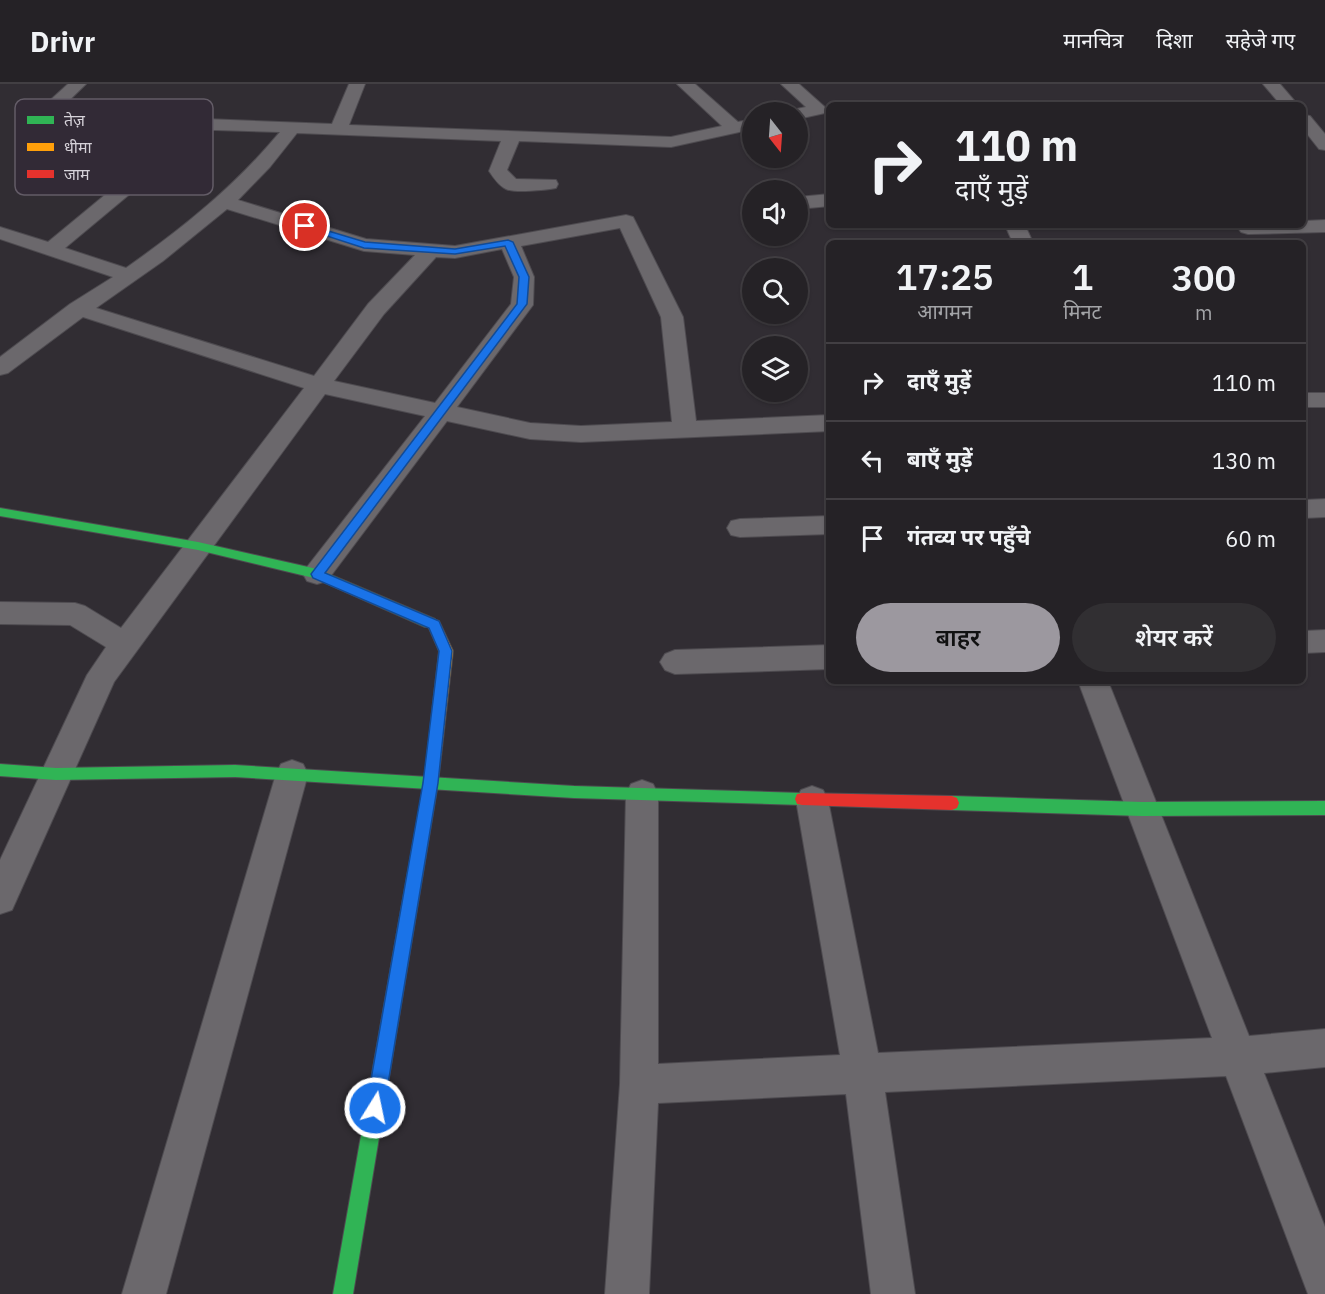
<!DOCTYPE html>
<html lang="hi">
<meta charset="utf-8">
<style>
:root{--surface:#252226;--page:#312f32;--text:#f1f3f6;--muted:#a3a4a7;--line:#423f43;--accent:#9c989f}
body{margin:0;font-family:"IBM Plex Sans","Noto Sans Devanagari",sans-serif;background:var(--page);color:var(--text);height:100vh;display:flex;flex-direction:column;font-size:22px;white-space:nowrap}
*{box-sizing:border-box;margin:0}
p{font-size:20px;color:var(--muted)}
.icon{flex:none;width:33px;height:33px;fill:none;stroke:currentColor;stroke-width:2;stroke-linecap:round;stroke-linejoin:round}
.map{position:relative;flex:1;overflow:hidden}
.drawer{position:absolute;left:826px;top:156px;width:480px;height:444px;display:flex;flex-direction:column;background:var(--surface);border-radius:9px;box-shadow:0 2px 4px #0004,0 0 0 2px var(--line)}
.drawer>*{flex:none}
.hud{position:absolute;left:826px;top:18px;width:480px;height:126px;border-radius:9px;box-shadow:0 2px 4px #0004,0 0 0 2px var(--line);background:#252226;color:var(--text);overflow:hidden}
.needle{width:39px;rotate:163deg}
.tools{position:absolute;left:742px;top:18px;display:grid;gap:12px}
.tools a{display:grid;place-items:center;width:66px;height:66px;border-radius:50%;background:var(--surface);box-shadow:0 2px 4px #0004,0 0 0 2px var(--line);font-size:30px}
.pin{position:absolute;display:grid;place-items:center;width:51px;height:51px;color:#fff;margin:-26px;border:3px solid #fff;border-radius:50%;box-shadow:0 2px 6px #0007}
.me{position:absolute;width:66px;margin:-33px;rotate:10deg;stroke-linejoin:round;filter:drop-shadow(0 0 4px #0008)}
.turn{display:flex;align-items:center;gap:21px;height:126px;padding:0 30px;font-size:27px}
.turn .icon{width:78px;height:78px;stroke-width:2.5}
.turn b{display:block;font-size:42px;line-height:51px}
.eta{display:flex;justify-content:space-evenly;align-items:center;height:102px;text-align:center}
.eta b{font-size:36px;font-weight:600;line-height:42px}
.cta{display:flex;gap:12px;margin-top:auto;padding:12px 30px}
.cta a{flex:1;height:69px;border-radius:36px;background:var(--accent);color:#111;font-size:24px;font-weight:600;line-height:69px;text-align:center}
.cta a+a{background:var(--page);color:var(--text)}
ul{padding:0;list-style:none}
li{display:flex;align-items:center;gap:18px;height:78px;padding:0 30px;border-top:2px solid var(--line)}
li div{flex:1}
li b{display:block;font-size:22px}
li em{font-style:normal}
header{display:flex;align-items:center;gap:36px;box-sizing:border-box;height:84px;padding:0 30px;background:var(--surface);border-bottom:2px solid var(--line)}
header strong{font-size:28px}
nav{display:flex;gap:33px;margin-inline-start:auto;font-size:21px}
.map>svg:first-child{display:block}
.lines{fill:none;stroke-linecap:round;stroke-linejoin:round}
.street-casing{stroke:#4e4b50;stroke-width:2}
.fast-casing{stroke:#4e4b50;stroke-width:2}
.slow-casing{stroke:#4e4b50;stroke-width:2}
.jam-casing{stroke:#4e4b50;stroke-width:2}
.street{fill:#6b686c;fill-rule:evenodd}
.fast{fill:#30b455;fill-rule:evenodd}
.slow{fill:#ff9f0a;fill-rule:evenodd}
.jam{fill:#e5322d;fill-rule:evenodd}
.route{fill:#1a73e8;stroke:#114b97;stroke-width:1.5}
.key{fill:#322a36;stroke:#635c67;stroke-width:1.5}
.key-label{font-size:16px;fill:#d6d2d9}
</style>
<header>
<strong>Drivr</strong>
<nav><a>मानचित्र</a><a>दिशा</a><a>सहेजे गए</a></nav>
</header>
<div class="map">
<svg width="1325" height="1210" viewBox="0 0 1325 1210">
<rect width="100%" height="100%" fill="#312d33"/>
<g class="lines">
<defs>
<path id="street" d="M 68,0 L 86,0 L 56,29 L 332,40 L 349,0 L 365,0 L 349,41 L 671,53 L 722,42 L 677,0 L 695,0 L 738,38 L 753,35 L 753,45 L 671,63 L 519,57 L 507,86 L 516,95 L 556,96 L 558,100 L 556,104 C 546,106 514,109 506,105 C 499,102 493,93 489,87 L 501,57 L 297,49 L 270,83 L 238,116 L 366,155 L 455,162 L 626,131 L 633,133 L 683,233 L 696,337 L 830,331 L 830,347 L 581,358 L 530,355 L 447,337 L 327,497 L 317,500 L 307,497 L 303,490 L 307,483 L 425,332 L 325,310 L 114,598 L 12,826 L 0,830 L 0,776 L 87,591 L 106,563 L 70,541 L 0,540 L 0,518 L 75,519 L 85,522 L 121,544 L 304,304 L 83,233 L 8,289 L 0,291 L 0,273 L 70,220 L 113,193 L 0,155 L 0,143 L 48,158 L 117,101 L 165,44 L 35,38 L 32,34 L 35,30 ZM 182,45 L 280,48 C 235,102 183,144 126,184 L 65,164 L 131,109 ZM 227,125 L 364,167 L 415,171 L 368,220 L 314,292 L 96,224 L 163,177 ZM 620,144 L 661,233 L 672,338 L 581,342 L 530,339 L 457,323 L 533,221 L 534,193 L 521,162 ZM 502,165 L 514,193 L 511,220 L 435,319 L 334,297 L 384,230 L 436,173 L 455,174 Z
M 781,0 L 799,0 L 827,25 L 825,29 L 798,35 L 798,28 L 791,28 L 792,26 L 806,23 Z
M 1263,0 L 1280,0 L 1298,21 L 1281,21 Z
M 1304,31 L 1310,32 L 1325,50 L 1325,66 L 1319,65 L 1304,46 Z
M 830,110 L 830,122 L 798,125 L 798,113 Z
M 1325,136 L 1325,148 L 1248,150 L 1241,148 L 1238,144 L 1240,141 L 1304,141 L 1304,137 Z
M 1005,141 L 1025,141 L 1033,159 L 1013,159 Z
M 1304,309 L 1325,309 L 1325,323 L 1304,323 Z
M 1325,415 L 1325,433 L 1304,434 L 1304,416 Z
M 830,432 L 830,450 L 740,453 L 731,451 L 727,444 L 731,437 L 740,435 Z
M 1325,546 L 1325,568 L 1304,569 L 1304,547 Z
M 830,561 L 830,585 L 675,590 L 665,586 L 660,578 L 665,570 L 675,566 Z
M 1078,597 L 1108,597 L 1249,952 L 1325,945 L 1325,983 L 1264,989 L 1325,1143 L 1325,1210 L 1308,1210 L 1226,992 L 885,1008 L 915,1210 L 871,1210 L 846,1010 L 658,1019 L 649,1210 L 605,1210 L 620,1000 L 626,710 L 631,700 L 642,696 L 653,700 L 658,710 L 658,980 L 840,971 L 796,716 L 801,706 L 812,702 L 823,706 L 828,716 L 878,969 L 1212,954 Z
M 292,676 L 303,680 L 308,690 L 166,1210 L 122,1210 L 276,690 L 281,680 Z"/>
<path id="fast" d="M 0,424 L 198,458 L 317,485 L 435,535 L 436,539 L 435,543 L 425,543 L 314,494 L 198,466 L 0,432 Z
M 0,680 L 56,684 L 235,681 L 574,702 L 802,709 L 807,710 L 809,715 L 807,720 L 802,721 L 574,714 L 235,693 L 56,696 L 0,692 Z
M 952,712 L 1142,718 L 1325,717 L 1325,731 L 1142,732 L 952,726 L 947,724 L 945,719 L 947,714 Z
M 407,829 L 413,832 L 415,837 L 353,1210 L 333,1210 L 399,837 L 401,832 Z"/>
<path id="slow" d="M 430,534 L 439,537 L 453,567 L 438,699 L 415,837 L 413,842 L 407,845 L 401,842 L 399,837 L 424,699 L 439,567 L 429,544 L 424,539 Z"/>
<path id="jam" d="M 802,709 L 952,712 L 957,714 L 959,719 L 957,724 L 952,726 L 802,721 L 797,720 L 795,715 L 797,710 Z"/>
</defs>
<use href="#street" class="street-casing"/>
<use href="#fast" class="fast-casing"/>
<use href="#slow" class="slow-casing"/>
<use href="#jam" class="jam-casing"/>
<use href="#street" class="street"/>
<use href="#fast" class="fast"/>
<use href="#slow" class="slow"/>
<use href="#jam" class="jam"/>
</g>
<path class="route" d="M 305,140 L 365,158 L 455,165 L 508,156 L 513,158 L 529,193 L 527,220 L 325,489 L 439,537 L 452,567 L 438,699 L 384,1024 L 381,1031 L 375,1033 L 369,1031 L 366,1024 L 423,699 L 439,567 L 429,544 L 313,494 L 311,490 L 517,220 L 519,193 L 505,162 L 455,170 L 364,164 L 302,144 L 301,142 Z"/>
<rect x="15" y="15" width="198" height="96" rx="9" class="key"/>
<rect x="27" y="32" width="27" height="8" fill="#30b455"/>
<rect x="27" y="59" width="27" height="8" fill="#ff9f0a"/>
<rect x="27" y="86" width="27" height="8" fill="#e5322d"/>
<g class="key-label">
<text x="64" y="42">तेज़</text>
<text x="64" y="69">धीमा</text>
<text x="64" y="96">जाम</text>
</g>
</svg>
<div class="tools">
<a><svg class="needle" viewBox="-14 -14 28 28"><path d="M0-13l5 13h-10z" fill="#e53935"/><path d="M0 13l5-13h-10z" fill="#a3a4a7"/></svg></a>
<a><svg class="icon" aria-label="sound" viewBox="0 0 24 24"><path d="M4 9h4l5-4v14l-5-4H4zM17 9q2 3 0 6"/></svg></a>
<a><svg class="icon" aria-label="search" viewBox="0 0 24 24"><circle cx="10" cy="10" r="6"/><path d="M15 15l6 6"/></svg></a>
<a><svg class="icon" aria-label="layers" viewBox="0 0 24 24"><path d="M12 4l9 5-9 5-9-5zM3 14l9 5 9-5"/></svg></a>
</div>
<div class="pin" style="left:305px;top:142px;background:#d93025"><svg class="icon" aria-label="arrive" viewBox="0 0 24 24"><path d="M6 21V4h12l-3 4 3 4H6"/></svg></div>
<svg class="me" style="left:375px;top:1024px" viewBox="-20 -20 40 40"><circle r="17" fill="#1a73e8" stroke="#fff" stroke-width="3"/><path d="M0-11L8 9 0 5-8 9z" fill="#fff"/></svg>
<div class="hud">
<div class="turn"><svg class="icon" aria-label="right" viewBox="0 0 24 24"><path d="M7 20v-9h11M14 6l5 5-5 5"/></svg><div><b>110 m</b>दाएँ मुड़ें</div></div>
</div>
<section class="drawer">
<div class="eta">
<div><b>17:25</b><p>आगमन</p></div>
<div><b>1</b><p>मिनट</p></div>
<div><b>300</b><p>m</p></div>
</div>
<ul>
<li><svg class="icon" aria-label="right" viewBox="0 0 24 24"><path d="M7 20v-9h11M14 6l5 5-5 5"/></svg><div><b>दाएँ मुड़ें</b></div><em>110 m</em></li>
<li><svg class="icon" aria-label="left" viewBox="0 0 24 24"><path d="M17 20v-9H6M10 6l-5 5 5 5"/></svg><div><b>बाएँ मुड़ें</b></div><em>130 m</em></li>
<li><svg class="icon" aria-label="arrive" viewBox="0 0 24 24"><path d="M6 21V4h12l-3 4 3 4H6"/></svg><div><b>गंतव्य पर पहुँचे</b></div><em>60 m</em></li>
</ul>
<div class="cta"><a>बाहर</a><a>शेयर करें</a></div>
</section>
</div>
